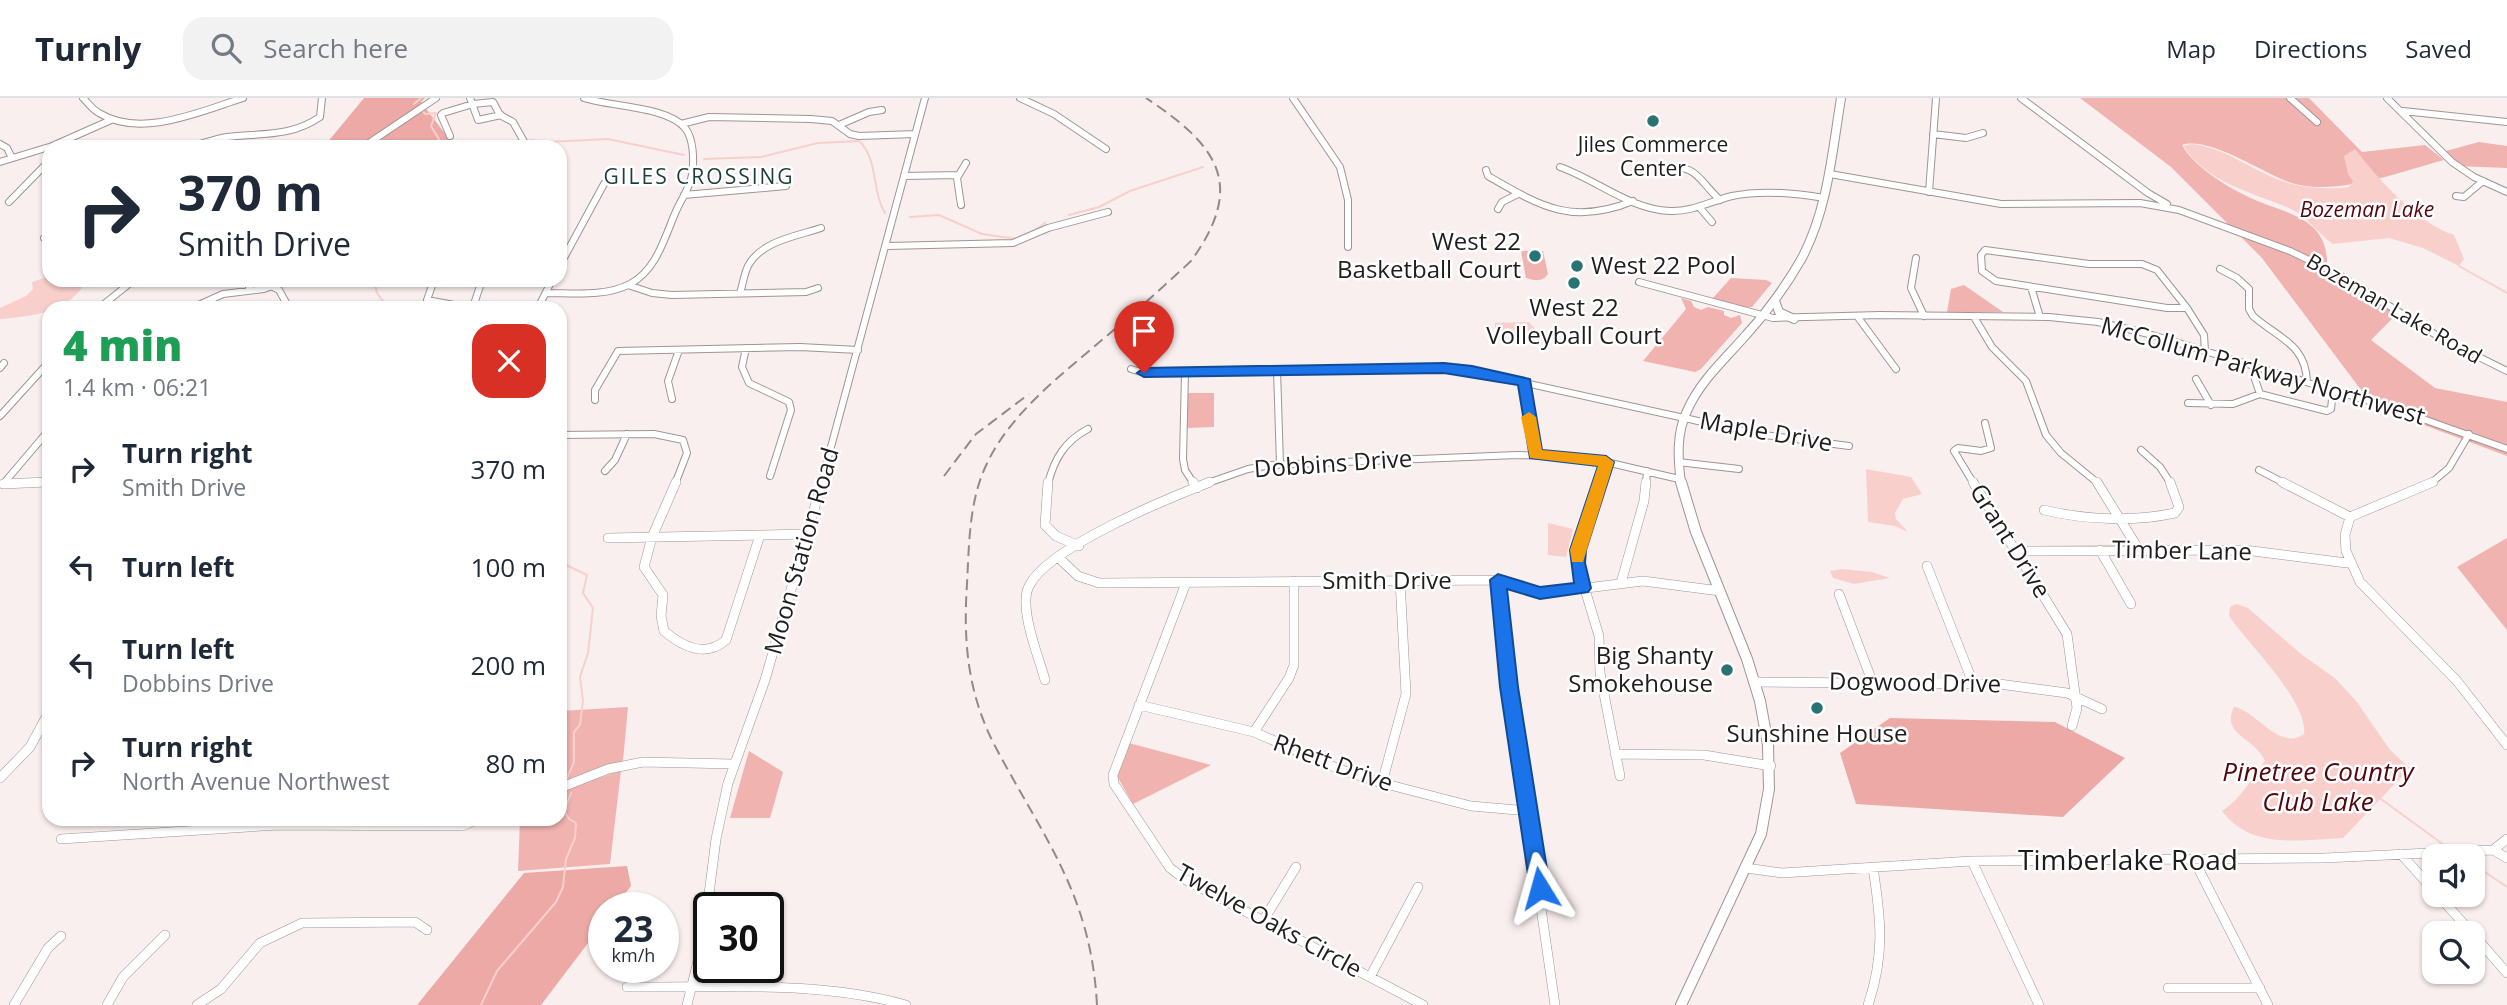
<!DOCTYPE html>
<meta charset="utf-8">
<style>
:root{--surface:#fff;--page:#f2f2f3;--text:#1f2937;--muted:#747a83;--line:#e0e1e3}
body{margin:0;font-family:"Open Sans",sans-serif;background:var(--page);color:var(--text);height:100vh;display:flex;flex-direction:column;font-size:26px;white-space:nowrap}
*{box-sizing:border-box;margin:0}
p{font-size:23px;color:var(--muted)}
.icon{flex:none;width:38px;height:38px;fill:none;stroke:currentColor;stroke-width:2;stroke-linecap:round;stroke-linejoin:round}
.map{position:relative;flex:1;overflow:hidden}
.sheet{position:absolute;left:42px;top:203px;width:525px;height:525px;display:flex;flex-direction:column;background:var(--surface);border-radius:21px;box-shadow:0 2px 5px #0004}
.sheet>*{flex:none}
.banner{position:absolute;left:42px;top:42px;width:525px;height:147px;border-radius:21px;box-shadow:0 2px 5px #0004;background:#fff;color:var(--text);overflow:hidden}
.buttons{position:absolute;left:2422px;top:746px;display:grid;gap:14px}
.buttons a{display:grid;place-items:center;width:63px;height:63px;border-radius:14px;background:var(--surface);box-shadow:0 2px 5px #0004;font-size:35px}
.speed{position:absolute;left:588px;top:794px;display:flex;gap:14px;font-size:35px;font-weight:700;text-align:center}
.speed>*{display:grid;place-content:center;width:91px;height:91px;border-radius:50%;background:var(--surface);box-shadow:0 2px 5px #0004;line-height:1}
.speed small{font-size:18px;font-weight:400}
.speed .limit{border:4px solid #111;border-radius:10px;background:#fff;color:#111}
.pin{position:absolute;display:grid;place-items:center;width:60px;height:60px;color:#fff;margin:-72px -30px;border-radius:50% 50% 50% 0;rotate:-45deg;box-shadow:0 0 7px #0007}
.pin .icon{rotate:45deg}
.me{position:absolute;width:77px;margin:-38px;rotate:352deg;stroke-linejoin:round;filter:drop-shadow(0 0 5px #0008)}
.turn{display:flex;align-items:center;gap:24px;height:147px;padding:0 21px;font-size:32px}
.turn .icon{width:91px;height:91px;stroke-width:2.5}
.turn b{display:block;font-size:49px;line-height:60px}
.round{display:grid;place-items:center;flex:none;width:74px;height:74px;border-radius:21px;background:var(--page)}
.overview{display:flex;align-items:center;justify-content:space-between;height:119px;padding:0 21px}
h1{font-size:42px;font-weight:800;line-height:52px;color:#1e9e55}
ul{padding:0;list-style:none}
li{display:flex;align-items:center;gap:21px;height:98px;padding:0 21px}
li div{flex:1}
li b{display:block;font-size:26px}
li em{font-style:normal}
header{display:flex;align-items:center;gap:42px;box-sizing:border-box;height:98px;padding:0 35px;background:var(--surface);border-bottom:2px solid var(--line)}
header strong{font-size:33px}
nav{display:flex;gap:38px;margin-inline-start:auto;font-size:24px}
.search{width:490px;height:63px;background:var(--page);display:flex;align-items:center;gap:18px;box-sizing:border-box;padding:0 24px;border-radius:21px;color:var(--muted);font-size:26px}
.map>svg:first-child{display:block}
.green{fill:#f0b3af}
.forest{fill:#eda9a5}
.water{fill:#f9cfcc}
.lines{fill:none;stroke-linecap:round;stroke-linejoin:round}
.stream{stroke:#f9cfcc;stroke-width:2}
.minor-far1-casing{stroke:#9e9594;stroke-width:8}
.minor-casing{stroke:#9e9594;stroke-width:10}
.major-far1-casing{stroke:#9e9594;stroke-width:10}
.major-casing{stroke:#9e9594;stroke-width:12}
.minor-far1{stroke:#fff;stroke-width:6}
.minor{stroke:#fff;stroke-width:9}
.major-far1{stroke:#fff;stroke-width:8}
.major{stroke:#fff;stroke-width:10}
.rail{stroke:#918a89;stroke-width:2;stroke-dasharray:11 6;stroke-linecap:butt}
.route{fill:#1a73e8;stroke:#114b97;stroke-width:2}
.slow{fill:#f59e0b}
.poi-dot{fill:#297373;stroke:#fff;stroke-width:2.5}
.labels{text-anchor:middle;stroke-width:5;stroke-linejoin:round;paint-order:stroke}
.far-poi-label{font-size:21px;fill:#201c1c;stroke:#fff}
.far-neighbourhood-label{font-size:21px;letter-spacing:2px;fill:#1b3e3d;stroke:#fff}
.far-water-label{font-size:21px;font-style:italic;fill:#55050e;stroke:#fff}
.far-street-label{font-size:21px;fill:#201c1c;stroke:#fff}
.poi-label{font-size:24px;fill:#201c1c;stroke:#fff;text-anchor:end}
.street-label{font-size:24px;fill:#201c1c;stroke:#fff}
.water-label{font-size:26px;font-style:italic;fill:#55050e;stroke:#fff}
.near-street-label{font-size:28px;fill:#201c1c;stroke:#fff}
</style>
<header>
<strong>Turnly</strong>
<div class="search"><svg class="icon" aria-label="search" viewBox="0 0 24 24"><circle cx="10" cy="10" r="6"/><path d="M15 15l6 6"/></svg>Search here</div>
<nav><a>Map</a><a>Directions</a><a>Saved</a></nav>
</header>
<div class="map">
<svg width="2507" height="907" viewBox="0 0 2507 907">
<rect width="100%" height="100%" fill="#f9efee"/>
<path class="green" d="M 2080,0 L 2309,0 L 2362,54 L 2425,47 L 2444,62 C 2399,74 2331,101 2286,83 C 2260,73 2208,38 2182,47 C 2195,71 2235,94 2260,104 C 2293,117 2329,123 2327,169 L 2363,187 L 2398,215 L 2371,242 L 2435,290 L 2507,304 L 2507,358 L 2373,308 L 2262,160 L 2171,69 Z
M 2479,44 L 2507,48 L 2507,70 L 2458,68 L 2442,54 Z
M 1521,153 L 1543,153 L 1548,176 C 1542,185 1534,182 1526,180 Z
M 1731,180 L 1766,182 L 1772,185 L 1752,209 L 1740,210 L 1712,201 Z
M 1964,187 L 2003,214 L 1947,214 L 1951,191 Z
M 1681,200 L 1691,203 L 1694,209 L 1701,212 L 1708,209 L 1724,213 L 1724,217 L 1731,220 L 1740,217 L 1742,225 L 1701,271 L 1695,274 L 1643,263 L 1686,211 Z
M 1187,295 L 1214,295 L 1214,329 L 1187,330 Z
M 2507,440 L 2507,532 L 2457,469 Z
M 628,609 L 623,663 L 560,687 L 560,613 Z
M 1129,645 L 1211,667 L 1133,706 L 1117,678 Z
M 749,653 L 783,674 L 770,720 L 730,720 Z
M 621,672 L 610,766 L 518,773 L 520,721 L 560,721 L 560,694 Z"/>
<path class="forest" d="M 364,0 L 425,0 L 421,4 L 455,49 L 338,49 L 326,46 Z
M 1890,620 L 2055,624 L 2125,660 L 2063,719 L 1856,706 L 1840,655 Z
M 627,768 L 631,788 L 614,810 L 604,810 L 604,824 L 541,907 L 417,907 L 524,775 Z"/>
<path class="water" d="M 2192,46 C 2240,52 2266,90 2322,90 C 2331,90 2340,91 2349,89 L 2353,83 L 2348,76 L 2344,58 L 2355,51 C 2378,81 2417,125 2454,137 L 2464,161 L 2459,168 L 2423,150 L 2389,140 L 2333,146 C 2318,136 2307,118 2291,111 C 2253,94 2208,86 2183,48 Z
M 47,179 L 49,182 L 65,185 L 82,184 L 84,187 C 65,215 33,218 0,221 L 0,210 L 26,198 L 33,191 L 32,184 Z
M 1529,224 L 1545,242 L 1499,235 L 1495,232 L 1495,225 Z
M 1866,371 L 1911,379 L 1922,396 L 1903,401 L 1895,415 L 1896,421 L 1908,434 L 1895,428 L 1868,424 Z
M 1548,425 L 1573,431 L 1566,459 L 1548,457 Z
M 1842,471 L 1872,474 L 1890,480 L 1854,486 L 1833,480 L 1830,473 Z
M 2236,506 L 2248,510 L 2301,556 L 2336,581 L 2357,604 L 2390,652 L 2410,670 L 2343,740 C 2301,742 2251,752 2222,713 C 2243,699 2250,682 2265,663 C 2256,640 2220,637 2234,609 C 2255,611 2279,654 2304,636 C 2308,603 2248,546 2229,518 L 2230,509 Z"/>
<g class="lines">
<path class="stream" d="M 414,6 L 421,0
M 423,13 L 425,16 L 436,15 L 431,28 L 440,43
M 530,42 L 547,44 L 608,41 L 684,57
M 441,44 L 459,44 L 469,49
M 704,61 L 761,59 L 818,45 L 859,43 C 879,62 871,92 885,115
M 1069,117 L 1099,109 L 1130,93 L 1203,69
M 910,119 L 939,117 L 982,136 L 1017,141
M 1034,133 L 1045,125
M 2459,168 L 2507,195
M 374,182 L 377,195 L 388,210
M 560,403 L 560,411
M 560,464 L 587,477 L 583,495 L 593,510 L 588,555 L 580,579 L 583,603 L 580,627 L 574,634 L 574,664 L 567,680
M 2381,701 L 2448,750
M 2473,766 L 2507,789
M 481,907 L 497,873 L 556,804 L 563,789 L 566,761 L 575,740 L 576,725 L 569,721 L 564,713 L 571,695"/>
<defs>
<path id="minor-far1" d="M 83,0 C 88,5 93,12 99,15 C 141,41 201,13 243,0
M 470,0 L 478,22 L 501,17
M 1020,0 L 1054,16 L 1106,51
M 1293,0 L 1340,69 L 1348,102 L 1348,149
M 2021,0 L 2148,95 L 2167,106
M 2290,0 L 2317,24
M 2387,0 L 2452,64 L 2474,79 L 2507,94
M 2403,13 L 2507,24
M 681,26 L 709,19 L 811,21 L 832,23 L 850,36 L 859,38 L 915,36
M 839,27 L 869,14 L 882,12
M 1933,36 L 1966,40 L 1983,35
M 450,38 L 441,17 L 443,15 L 473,6 L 493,4 L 500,17 L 513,24 L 527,49
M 0,46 L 7,50 L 12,60
M 50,49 L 111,22
M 189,49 C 202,46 214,41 227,39 C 261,35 291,39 320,19 L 322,0
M 363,49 L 436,0
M 0,64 L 49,49
M 1560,69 C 1597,82 1629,111 1670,113 C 1692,114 1711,103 1732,98 C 1761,92 1795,95 1824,100
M 1659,69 C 1700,67 1695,79 1720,102
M 1486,72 L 1488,78 C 1540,108 1572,128 1633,103
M 1830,76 L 2001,106 L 2140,105 L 2179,112 L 2290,153 L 2336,175 L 2441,240 L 2507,273
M 905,78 L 958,77
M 1929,94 L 1936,0
M 684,97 L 786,88
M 2456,98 L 2464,99 L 2483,83
M 9,104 L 49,63
M 961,107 L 957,80 L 966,65
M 1700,110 L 1712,124
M 1498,111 L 1502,104 L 1518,96
M 44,140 L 49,136
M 887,148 L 1013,145 L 1048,130 L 1108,114
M 1985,152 L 2089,166 L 2142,166 L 2157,172 L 2187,210 L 2167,210 L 1996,183 L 1982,173 L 1981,157 Z
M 1916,160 L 1911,190 L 1924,218
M 560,167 L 604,86
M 2220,171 L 2237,180 L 2249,191 L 2249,211 L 2253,218 C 2278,240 2306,246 2307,284
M 434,182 L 427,202 L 465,209 L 474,206 L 482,182
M 1639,184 L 1773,220 L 1880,217 L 2049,219 L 2098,224 L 2149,236 L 2395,311 L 2507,351
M 628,187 L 652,195 L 672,197 L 806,194 L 818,190
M 273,189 L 279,192 L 289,210
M 2031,189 L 2040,219
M 248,193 L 252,182
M 546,195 C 573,195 605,199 630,186 C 658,171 665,137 677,111 C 682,100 690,89 692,77 C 694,63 694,41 685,30 C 666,8 611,9 584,0
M 740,195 C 743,186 744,176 748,168 C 761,143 797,138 821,130
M 99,210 L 134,182
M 192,210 L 223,196 L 264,191 L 288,182
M 538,210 L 552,182
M 2187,210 L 2204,237 L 2205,253
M 1857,218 L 1896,271
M 1974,219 L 1992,249 L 2026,283 L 2046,337 L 2061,355 L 2099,386
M 746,250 L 742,269 L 749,285 L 789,304 L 791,312 L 770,378
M 0,270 L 4,265
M 1131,271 L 1144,275 L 1457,270 L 1757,336 L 1849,348
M 1277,272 L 1280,366
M 1185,274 L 1183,361 L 1185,372 L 1194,386
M 2196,281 L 2211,307
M 1525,284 L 1524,293 L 1535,357
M 2260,296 L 2327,313 L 2331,311 L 2333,292
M 672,301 L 668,283 L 679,252
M 595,302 L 595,292 L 618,253 L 800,249 L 858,252
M 2188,305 L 2233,306 L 2260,296 L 2254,278 L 2255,268
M 0,318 L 49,264
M 560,337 L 654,336 L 683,342 L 687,355 L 675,386
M 2141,352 L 2160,369 L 2171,386
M 1678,364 L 1739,371
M 2259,372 L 2286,386
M 605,373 L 615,362 L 627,336
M 4,385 L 49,332
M 7,386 L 49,384
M 821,386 L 925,0
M 1048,386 C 1054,361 1065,343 1088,331
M 1205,386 L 1248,371 L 1271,367 L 1517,357 L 1565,358 L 1593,361 L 1679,381
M 1599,386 L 1606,364
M 1646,386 L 1647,373
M 1974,386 L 1954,353 L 1958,350 L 1981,353 L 1991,350 L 1985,325
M 2430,386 L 2449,370 L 2469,336"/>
<path id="minor" d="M 676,384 L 652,439 L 644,469 L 663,497 L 661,518 L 664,533 C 683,549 705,560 726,542 L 760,437
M 1048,384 L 1045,427 L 1056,438 L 1079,448
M 1193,384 L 1197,390
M 1600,384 L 1578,452 L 1577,465 L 1599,538 L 1600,575 L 1620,678
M 1973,384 L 2067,536 L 2077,610 L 2072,628
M 2097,384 L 2139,452
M 2282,384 L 2350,419
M 2433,384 L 2350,419 L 2345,437 L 2346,453 L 2360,484 L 2457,583 L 2507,647
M 3,386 L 47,384
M 2044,412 C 2086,422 2133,424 2175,415 L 2179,409 L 2170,384
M 608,440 L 808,436
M 2100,452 L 2131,506
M 2015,453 L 2245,452 L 2347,465
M 1059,460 L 1078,478 L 1099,485 L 1498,482 L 1530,493 L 1546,495 L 1643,483 L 1720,493
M 1927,468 L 1973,585
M 1498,482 L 1509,589 L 1555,907
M 1186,485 L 1113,677 L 1114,686 L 1170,770 L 1186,782 L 1423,907
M 1621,485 L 1644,403 L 1646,384
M 1839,496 L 1872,583
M 1045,582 C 1039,559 1018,510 1029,488 C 1048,449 1169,400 1210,384
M 1754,584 L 1999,586 L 2067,595 L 2102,611
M 1139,607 L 1254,634 L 1339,671 L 1382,685 L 1471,708 L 1528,713
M 1254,634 L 1289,580 L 1294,567 L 1294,483
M 1615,656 L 1704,657 L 1771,668
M 0,680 L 30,649 L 49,614
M 1382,685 L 1406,596 L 1400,482
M 560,690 L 608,671 L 643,664 L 733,666
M 209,732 L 215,721
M 61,741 L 278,727 L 462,728 L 479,721
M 2493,752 L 2507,760
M 2401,756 L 2434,793
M 2194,762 L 2268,907
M 1972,763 L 2039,907
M 1746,770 L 1782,775 L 1972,763 L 2324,760 L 2493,752 L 2507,741
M 2437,796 L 2472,835
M 1263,823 L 1296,769
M 2473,836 L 2507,875
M 1370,879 L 1418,789
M 627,889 C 719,890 817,882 906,907
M 2168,890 L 2260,890
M 14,907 L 48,850 L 61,838
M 107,907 L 123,879 L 165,837
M 197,907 L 221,891 L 260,845 L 302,825 L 415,824 L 427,832
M 687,907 L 703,843 L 716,741 L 728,685 L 765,582 L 822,384
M 1868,907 C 1885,857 1881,821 1873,770"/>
<path id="major-far1" d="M 1775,203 L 1779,214 L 1794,221
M 1681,386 C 1678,361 1676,336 1687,313 C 1700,283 1725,261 1746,237 C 1768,213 1786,188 1802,160 C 1828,110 1832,55 1841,0"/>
<path id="major" d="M 1681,384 L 1696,434 L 1747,561 L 1760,603 L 1768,647 L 1769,691 L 1761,736 L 1681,907"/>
</defs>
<use href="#minor-far1" class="minor-far1-casing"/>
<use href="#minor" class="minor-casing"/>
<use href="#major-far1" class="major-far1-casing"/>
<use href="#major" class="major-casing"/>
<use href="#minor-far1" class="minor-far1"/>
<use href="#minor" class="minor"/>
<use href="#major-far1" class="major-far1"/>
<use href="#major" class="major"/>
<path class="rail" d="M 944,378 L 976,336 L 1029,296
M 1097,907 C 1091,797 1045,742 996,650 C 968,597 963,545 967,486 C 969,448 969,407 984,372 C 1006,320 1054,283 1096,247 C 1128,220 1160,192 1191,163 C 1247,86 1217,47 1146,0"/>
</g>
<path class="route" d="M 1444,265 L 1472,268 L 1530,281 L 1542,352 L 1606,358 L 1614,364 L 1586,452 L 1585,465 L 1591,490 L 1588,494 L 1540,501 L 1507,491 L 1518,589 L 1550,790 L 1547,796 L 1540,799 L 1533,796 L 1530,790 L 1500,589 L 1490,482 L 1498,476 L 1540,489 L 1574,485 L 1570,452 L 1598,368 L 1530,360 L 1518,287 L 1444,275 L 1144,279 L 1137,275 L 1144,270 Z"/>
<path class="slow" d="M 1529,314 L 1536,319 L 1542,352 L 1606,358 L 1614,364 L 1583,464 L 1572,464 L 1570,452 L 1598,368 L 1530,360 L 1521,319 Z"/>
<g class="poi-dot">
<circle cx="1653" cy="23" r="7"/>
<circle cx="1535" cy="158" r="7"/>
<circle cx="1577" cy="168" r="7"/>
<circle cx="1574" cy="185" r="7"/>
<circle cx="1727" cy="572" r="7"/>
<circle cx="1817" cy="610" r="7"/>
</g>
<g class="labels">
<g class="far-poi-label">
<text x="1653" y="54">Jiles Commerce<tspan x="1653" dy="24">Center</tspan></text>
</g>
<g class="far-neighbourhood-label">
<text x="699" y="86">GILES CROSSING</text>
</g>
<g class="far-water-label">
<text x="2367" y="119">Bozeman Lake</text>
</g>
<g class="far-street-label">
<text transform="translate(2394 211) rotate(30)" y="7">Bozeman Lake Road</text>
</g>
<g class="poi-label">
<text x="1521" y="152">West 22<tspan x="1521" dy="28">Basketball Court</tspan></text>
<text x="1591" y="176" text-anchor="start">West 22 Pool</text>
<text x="1574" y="218" text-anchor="middle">West 22<tspan x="1574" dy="28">Volleyball Court</tspan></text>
<text x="1713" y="566">Big Shanty<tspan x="1713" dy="28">Smokehouse</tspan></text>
<text x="1817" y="644" text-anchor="middle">Sunshine House</text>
</g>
<g class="street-label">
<text transform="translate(2263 273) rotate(16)" y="8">McCollum Parkway Northwest</text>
<text transform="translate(1766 334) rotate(10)" y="8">Maple Drive</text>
<text transform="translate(1333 366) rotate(-4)" y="8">Dobbins Drive</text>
<text transform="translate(2010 443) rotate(58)" y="8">Grant Drive</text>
<text transform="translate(802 453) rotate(-74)" y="8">Moon Station Road</text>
<text transform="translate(2182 453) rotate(1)" y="8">Timber Lane</text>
<text x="1387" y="491">Smith Drive</text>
<text transform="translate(1915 585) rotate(1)" y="8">Dogwood Drive</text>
<text transform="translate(1333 665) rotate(20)" y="8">Rhett Drive</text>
<text transform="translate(1269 823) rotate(29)" y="8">Twelve Oaks Circle</text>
</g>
<g class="water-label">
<text x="2318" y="683">Pinetree Country<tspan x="2318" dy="30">Club Lake</tspan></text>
</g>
<g class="near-street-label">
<text x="2128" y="772">Timberlake Road</text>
</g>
</g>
</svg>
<div class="buttons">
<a><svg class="icon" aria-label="sound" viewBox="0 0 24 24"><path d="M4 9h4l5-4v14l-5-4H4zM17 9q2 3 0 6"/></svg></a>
<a><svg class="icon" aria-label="search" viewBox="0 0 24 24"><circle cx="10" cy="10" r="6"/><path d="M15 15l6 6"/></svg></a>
</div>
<div class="speed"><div>23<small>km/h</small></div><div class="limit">30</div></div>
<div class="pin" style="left:1144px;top:275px;background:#d93025"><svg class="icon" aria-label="arrive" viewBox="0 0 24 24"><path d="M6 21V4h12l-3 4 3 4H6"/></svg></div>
<svg class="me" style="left:1540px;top:790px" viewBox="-20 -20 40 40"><path d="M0-17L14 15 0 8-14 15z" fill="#1a73e8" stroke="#fff" stroke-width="4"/></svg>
<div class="banner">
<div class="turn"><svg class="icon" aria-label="right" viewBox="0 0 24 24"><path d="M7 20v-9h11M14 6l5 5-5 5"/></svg><div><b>370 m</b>Smith Drive</div></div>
</div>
<section class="sheet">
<div class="overview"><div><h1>4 min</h1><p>1.4 km · 06:21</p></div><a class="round" style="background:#d93025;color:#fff"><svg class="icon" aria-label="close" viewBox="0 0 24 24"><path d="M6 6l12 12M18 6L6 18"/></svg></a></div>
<ul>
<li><svg class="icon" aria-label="right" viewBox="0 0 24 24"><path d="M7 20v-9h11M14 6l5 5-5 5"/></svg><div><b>Turn right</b><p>Smith Drive</p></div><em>370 m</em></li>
<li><svg class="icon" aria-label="left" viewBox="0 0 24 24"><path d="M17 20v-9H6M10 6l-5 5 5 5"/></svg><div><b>Turn left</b></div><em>100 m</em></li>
<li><svg class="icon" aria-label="left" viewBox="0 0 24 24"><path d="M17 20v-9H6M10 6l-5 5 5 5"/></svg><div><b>Turn left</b><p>Dobbins Drive</p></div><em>200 m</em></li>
<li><svg class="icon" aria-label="right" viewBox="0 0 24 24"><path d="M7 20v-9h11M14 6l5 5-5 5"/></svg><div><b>Turn right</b><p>North Avenue Northwest</p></div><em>80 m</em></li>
</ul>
</section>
</div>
